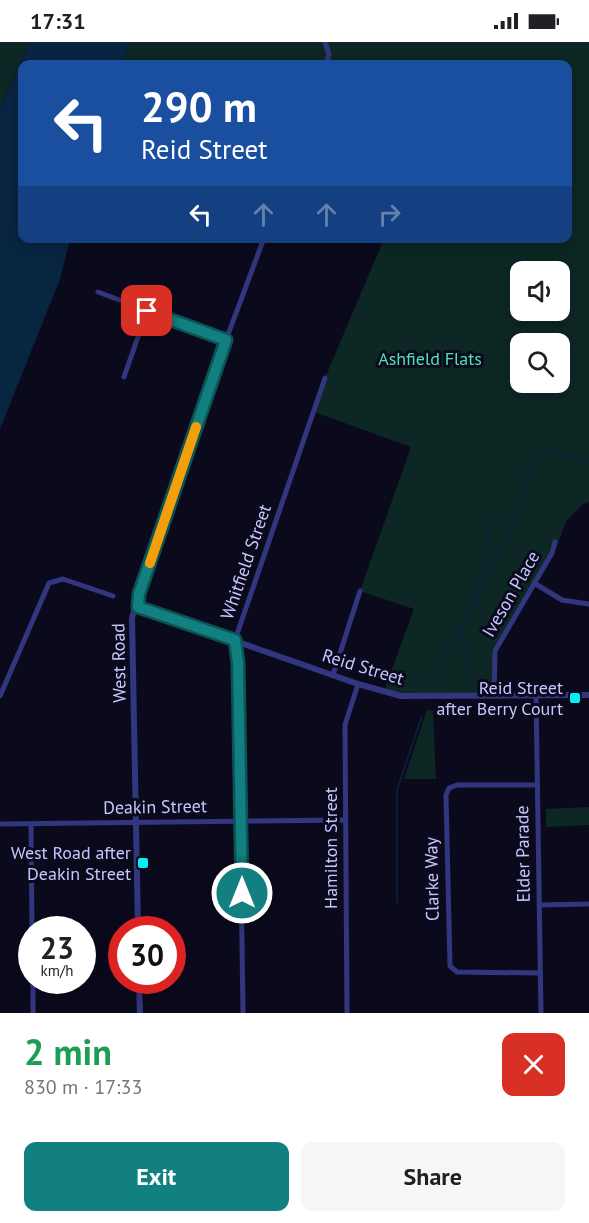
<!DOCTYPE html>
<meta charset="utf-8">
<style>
:root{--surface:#fff;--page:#f6f6f6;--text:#202124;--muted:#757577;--accent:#127f80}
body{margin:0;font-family:"PT Sans",sans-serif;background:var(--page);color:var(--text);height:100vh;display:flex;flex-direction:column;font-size:22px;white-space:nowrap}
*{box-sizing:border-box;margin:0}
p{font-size:20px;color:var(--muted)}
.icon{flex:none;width:33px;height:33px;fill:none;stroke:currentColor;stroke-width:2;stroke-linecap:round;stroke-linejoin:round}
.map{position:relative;height:971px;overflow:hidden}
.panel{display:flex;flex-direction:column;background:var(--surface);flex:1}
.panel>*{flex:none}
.banner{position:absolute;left:18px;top:18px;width:554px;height:183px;border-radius:12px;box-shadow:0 3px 15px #0003;background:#1a4fa0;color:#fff;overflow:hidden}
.buttons{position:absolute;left:510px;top:219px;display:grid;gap:12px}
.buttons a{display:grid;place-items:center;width:60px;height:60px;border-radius:12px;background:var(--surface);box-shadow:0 3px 15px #0003;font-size:30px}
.speed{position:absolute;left:18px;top:874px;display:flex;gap:12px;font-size:30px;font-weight:700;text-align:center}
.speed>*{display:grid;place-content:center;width:78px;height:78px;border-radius:50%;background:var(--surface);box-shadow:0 3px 15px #0003;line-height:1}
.speed small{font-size:15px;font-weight:400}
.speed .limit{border:9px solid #d22;background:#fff;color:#111}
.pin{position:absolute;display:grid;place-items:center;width:51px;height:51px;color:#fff;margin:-26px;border-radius:12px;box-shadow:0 3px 9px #0006}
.me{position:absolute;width:66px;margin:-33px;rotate:0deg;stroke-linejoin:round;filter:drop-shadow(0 0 4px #0008)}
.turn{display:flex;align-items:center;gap:21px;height:126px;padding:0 24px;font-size:27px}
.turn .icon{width:78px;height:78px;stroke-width:2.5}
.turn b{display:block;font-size:42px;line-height:51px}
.lanes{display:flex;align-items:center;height:57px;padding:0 24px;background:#0003;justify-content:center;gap:30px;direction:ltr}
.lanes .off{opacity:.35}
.round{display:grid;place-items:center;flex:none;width:63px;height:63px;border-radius:12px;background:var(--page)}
.head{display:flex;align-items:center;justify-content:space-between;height:102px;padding:0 24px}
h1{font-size:36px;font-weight:700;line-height:45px;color:#1e9e55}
.primary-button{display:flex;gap:12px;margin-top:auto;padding:12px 24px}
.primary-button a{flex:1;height:69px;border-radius:12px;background:var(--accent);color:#fff;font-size:24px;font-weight:700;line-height:69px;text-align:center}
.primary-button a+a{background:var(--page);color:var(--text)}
.status{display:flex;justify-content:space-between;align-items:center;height:42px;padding:0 30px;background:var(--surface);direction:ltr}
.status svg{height:16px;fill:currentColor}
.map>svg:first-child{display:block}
.green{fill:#0d2724;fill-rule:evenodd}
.water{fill:#082542}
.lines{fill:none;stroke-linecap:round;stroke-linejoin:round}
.stream{stroke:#082542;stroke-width:1.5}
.minor{stroke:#31367f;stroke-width:5}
.tertiary{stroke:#31367f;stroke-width:6}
.route-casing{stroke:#0c5353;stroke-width:15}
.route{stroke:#127f80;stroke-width:10}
.slow{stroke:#f59e0b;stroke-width:10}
.poi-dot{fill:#00f1f1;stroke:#0b0a1d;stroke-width:2}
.labels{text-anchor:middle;stroke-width:6;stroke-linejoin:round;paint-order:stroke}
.park-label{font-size:18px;fill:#4be6b0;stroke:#0b0a1d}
.street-label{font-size:18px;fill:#c7c6ff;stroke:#0b0a1d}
.poi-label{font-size:18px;fill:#c7c6ff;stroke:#0b0a1d;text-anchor:end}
</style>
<div class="status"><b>17:31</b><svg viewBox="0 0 49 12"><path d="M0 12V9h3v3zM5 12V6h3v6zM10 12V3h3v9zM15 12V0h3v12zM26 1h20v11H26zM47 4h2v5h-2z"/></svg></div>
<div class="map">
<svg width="589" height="971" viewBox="0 0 589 971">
<rect width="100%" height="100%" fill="#0b0a1d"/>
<path class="green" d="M 0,0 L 30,0 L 0,66 Z
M 130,0 L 589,0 L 589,460 L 583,462 L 566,479 L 554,512 L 496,608 L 496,654 L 419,655 L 384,649 L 414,567 L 360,549 L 411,405 L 314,370 L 325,336 L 384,197 L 567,196 L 567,22 L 122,22 ZM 520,230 L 560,230 L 560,268 L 520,268 ZM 520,302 L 560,302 L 560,340 L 520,340 Z
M 427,668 L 433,669 L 436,737 L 404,737 Z
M 589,765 L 589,783 L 546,785 L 546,767 Z"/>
<path class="water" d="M 30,0 L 130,0 L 122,22 L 22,22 L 22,196 L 70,197 L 60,237 L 0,387 L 0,66 Z"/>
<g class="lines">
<path class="stream" d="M 535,414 L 541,406 L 548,406 L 589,420
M 473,561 L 488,504 L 491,478
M 461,587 L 469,613 L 466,631
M 431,640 L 437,621 L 461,586 L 506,499 L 531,424
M 397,861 L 397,748 L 422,674"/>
<path class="minor" d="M 325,0 L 329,12 L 326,22
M 98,250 L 226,298
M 124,335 L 147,269
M 534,541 L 562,558 L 589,562
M 138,565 L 139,552 L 226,298 L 264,196
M 333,633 L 360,549
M 536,653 L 541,971
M 0,654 L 49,541 L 63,537 L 113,554
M 494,654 L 495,609 L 552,511 L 555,500
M 537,743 L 457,743 L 449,746 L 446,753 L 450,924 L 457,930 L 540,931
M 0,782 L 346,778
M 31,782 L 32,888
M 539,863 L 589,862
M 33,939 L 33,971
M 243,971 L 238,621 L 235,598 L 325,336
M 347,971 L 345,683 L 358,642"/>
<path class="tertiary" d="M 138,888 L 132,576 L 134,569 L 138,565 L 358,642 L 401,654 L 589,653
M 139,939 L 140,971"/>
</g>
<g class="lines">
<defs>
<path id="route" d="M 147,269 L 226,298 L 139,552 L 138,565 L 235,598 L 238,621 L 242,851"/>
</defs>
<use href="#route" class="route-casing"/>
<use href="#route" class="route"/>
<path class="slow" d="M 150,521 L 196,385"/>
</g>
<g class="poi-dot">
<rect x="569" y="650" width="12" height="12" rx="3"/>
<rect x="137" y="815" width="12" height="12" rx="3"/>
</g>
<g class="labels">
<g class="park-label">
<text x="430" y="323">Ashfield Flats</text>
</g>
<g class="street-label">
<text transform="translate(246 520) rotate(-71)" y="6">Whitfield Street</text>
<text transform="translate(511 552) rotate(-60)" y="6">Iveson Place</text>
<text transform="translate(119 621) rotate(-91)" y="6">West Road</text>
<text transform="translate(363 625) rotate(17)" y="6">Reid Street</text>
<text transform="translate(155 765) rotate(-1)" y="6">Deakin Street</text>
<text transform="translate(331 806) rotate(-90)" y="6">Hamilton Street</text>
<text transform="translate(523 812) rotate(-91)" y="6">Elder Parade</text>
<text transform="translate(432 837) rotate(-91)" y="6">Clarke Way</text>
</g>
<g class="poi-label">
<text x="563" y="652">Reid Street<tspan x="563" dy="21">after Berry Court</tspan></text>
<text x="131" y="817">West Road after<tspan x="131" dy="21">Deakin Street</tspan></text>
</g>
</g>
</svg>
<div class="buttons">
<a><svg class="icon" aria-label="sound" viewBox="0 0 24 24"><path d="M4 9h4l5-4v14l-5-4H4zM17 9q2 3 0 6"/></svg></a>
<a><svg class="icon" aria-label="search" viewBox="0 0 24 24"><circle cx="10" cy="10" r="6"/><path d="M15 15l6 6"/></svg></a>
</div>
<div class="speed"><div>23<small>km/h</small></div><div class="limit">30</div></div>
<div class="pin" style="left:147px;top:269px;background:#d93025"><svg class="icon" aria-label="arrive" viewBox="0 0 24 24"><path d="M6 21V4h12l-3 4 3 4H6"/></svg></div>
<svg class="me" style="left:242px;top:851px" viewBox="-20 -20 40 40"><circle r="17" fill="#127f80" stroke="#fff" stroke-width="3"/><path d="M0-11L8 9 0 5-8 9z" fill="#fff"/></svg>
<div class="banner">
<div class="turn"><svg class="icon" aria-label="left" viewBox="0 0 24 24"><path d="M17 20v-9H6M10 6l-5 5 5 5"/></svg><div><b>290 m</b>Reid Street</div></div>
<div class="lanes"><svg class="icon" aria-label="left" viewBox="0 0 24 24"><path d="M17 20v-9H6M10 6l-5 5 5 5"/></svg><svg class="icon off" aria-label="ahead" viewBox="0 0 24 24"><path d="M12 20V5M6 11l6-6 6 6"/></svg><svg class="icon off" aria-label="ahead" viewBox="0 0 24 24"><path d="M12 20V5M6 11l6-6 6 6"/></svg><svg class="icon off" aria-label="right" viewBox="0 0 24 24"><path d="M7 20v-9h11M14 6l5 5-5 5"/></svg></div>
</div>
</div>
<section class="panel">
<div class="head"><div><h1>2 min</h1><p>830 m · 17:33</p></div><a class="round" style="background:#d93025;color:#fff"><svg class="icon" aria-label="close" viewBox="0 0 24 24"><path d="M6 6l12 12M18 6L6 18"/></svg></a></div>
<div class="primary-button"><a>Exit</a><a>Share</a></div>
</section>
